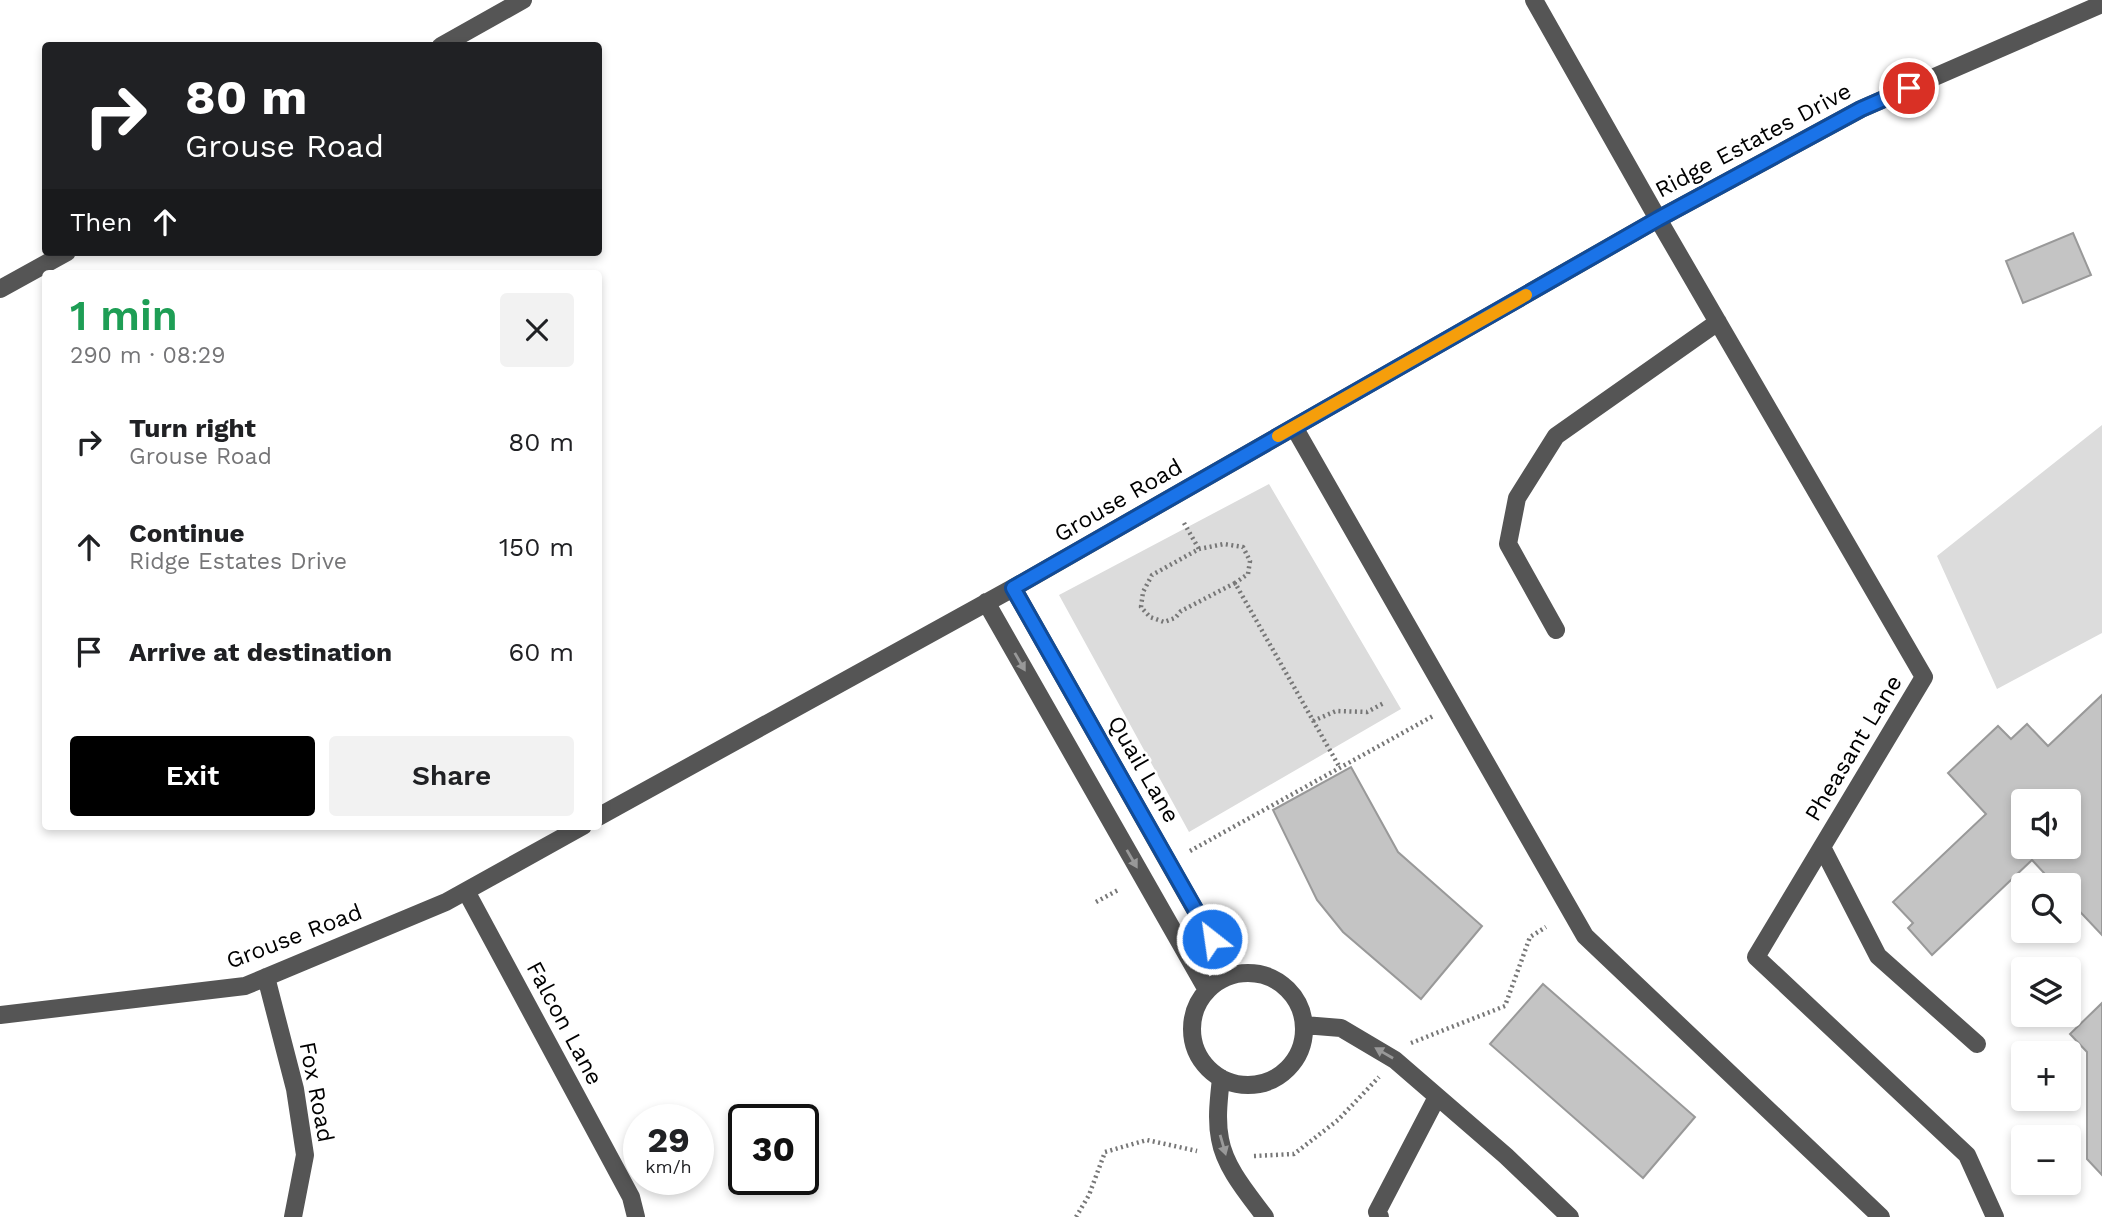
<!DOCTYPE html>
<meta charset="utf-8">
<style>
:root{--surface:#fff;--page:#f2f2f2;--text:#202124;--muted:#757577;--accent:#000}
body{margin:0;font-family:"Work Sans",sans-serif;background:var(--page);color:var(--text);height:100vh;display:flex;flex-direction:column;font-size:26px;white-space:nowrap}
*{box-sizing:border-box;margin:0}
p{font-size:23px;color:var(--muted)}
.icon{flex:none;width:38px;height:38px;fill:none;stroke:currentColor;stroke-width:2;stroke-linecap:round;stroke-linejoin:round}
.map{position:relative;flex:1;overflow:hidden}
.sheet{position:absolute;left:42px;top:270px;width:560px;height:560px;display:flex;flex-direction:column;background:var(--surface);border-radius:7px;box-shadow:0 4px 10px #0003}
.sheet>*{flex:none}
.guide{position:absolute;left:42px;top:42px;width:560px;height:214px;border-radius:7px;box-shadow:0 4px 10px #0003;background:#202124;color:#fff;overflow:hidden}
.fabs{position:absolute;left:2011px;top:789px;display:grid;gap:14px}
.fabs a{display:grid;place-items:center;width:70px;height:70px;border-radius:7px;background:var(--surface);box-shadow:0 4px 10px #0003;font-size:35px}
.speed{position:absolute;left:623px;top:1104px;display:flex;gap:14px;font-size:35px;font-weight:700;text-align:center}
.speed>*{display:grid;place-content:center;width:91px;height:91px;border-radius:50%;background:var(--surface);box-shadow:0 4px 10px #0003;line-height:1}
.speed small{font-size:18px;font-weight:400}
.speed .limit{border:4px solid #111;border-radius:10px;background:#fff;color:#111}
.pin{position:absolute;display:grid;place-items:center;width:60px;height:60px;color:#fff;margin:-30px;border:4px solid #fff;border-radius:50%;box-shadow:0 2px 7px #0007}
.me{position:absolute;width:77px;margin:-38px;rotate:330deg;stroke-linejoin:round;filter:drop-shadow(0 0 5px #0008)}
.turn{display:flex;align-items:center;gap:24px;height:147px;padding:0 28px;font-size:32px}
.turn .icon{width:91px;height:91px;stroke-width:2.5}
.turn b{display:block;font-size:49px;line-height:60px}
.then{display:flex;align-items:center;height:66px;padding:0 28px;background:#0003;gap:14px;font-size:26px}
.round{display:grid;place-items:center;flex:none;width:74px;height:74px;border-radius:7px;background:var(--page)}
.overview{display:flex;align-items:center;justify-content:space-between;height:119px;padding:0 28px}
h1{font-size:42px;font-weight:600;line-height:52px;color:#1e9e55}
.cta{display:flex;gap:14px;margin-top:auto;padding:14px 28px}
.cta a{flex:1;height:80px;border-radius:7px;background:var(--accent);color:#fff;font-size:28px;font-weight:600;line-height:80px;text-align:center}
.cta a+a{background:var(--page);color:var(--text)}
ul{padding:0;list-style:none}
li{display:flex;align-items:center;gap:21px;height:105px;padding:0 28px}
li div{flex:1}
li b{display:block;font-size:26px}
li em{font-style:normal}
.map>svg:first-child{display:block}
.green{fill:#dcdcdc}
.building{fill:#c4c4c4;stroke:#999;stroke-width:2;fill-rule:evenodd}
.lines{fill:none;stroke-linecap:round;stroke-linejoin:round}
.path{stroke:#777;stroke-width:4.5;stroke-dasharray:2 3.5;stroke-linecap:butt}
.minor{stroke:#555;stroke-width:18}
.oneway{fill:#999}
.route-casing{stroke:#114b97;stroke-width:18}
.route{stroke:#1a73e8;stroke-width:12}
.slow{stroke:#f59e0b;stroke-width:12}
.labels{text-anchor:middle;stroke-width:5;stroke-linejoin:round;paint-order:stroke}
.street-label{font-size:23px;fill:#000;stroke:#fff}
</style>
<div class="map">
<svg width="2102" height="1217" viewBox="0 0 2102 1217">
<rect width="100%" height="100%" fill="#fff"/>
<path class="green" d="M 2102,425 L 2102,633 L 1997,689 L 1937,556 Z
M 1269,484 L 1401,709 L 1189,832 L 1059,595 Z"/>
<path class="building" d="M 2073,233 L 2091,275 L 2023,303 L 2006,261 Z
M 2102,695 L 2102,935 L 2068,899 L 2068,886 L 2056,886 L 2032,860 L 1932,955 L 1908,928 L 1913,923 L 1893,902 L 1986,814 L 1948,773 L 1998,726 L 2011,739 L 2027,724 L 2048,746 ZM 2023,802 L 2068,802 L 2068,847 L 2023,847 Z
M 1351,767 L 1398,852 L 1482,926 L 1421,999 L 1343,932 L 1317,900 L 1273,810 Z
M 1543,984 L 1695,1117 L 1643,1178 L 1490,1044 Z
M 2102,1003 L 2102,1175 L 2087,1159 L 2087,1052 L 2070,1034 Z"/>
<g class="lines">
<path class="path" d="M 1184,523 L 1199,549
M 1235,583 L 1181,611 L 1175,618 L 1164,622 L 1150,617 L 1141,607 L 1143,592 L 1152,575 L 1199,549 L 1224,544 L 1243,547 L 1250,561 L 1248,574 L 1235,583 L 1340,768
M 1313,721 L 1336,711 L 1367,712 L 1384,703
M 1190,851 L 1433,716
M 1096,902 L 1120,889
M 1411,1043 L 1505,1006 L 1530,937 L 1546,927
M 1254,1156 L 1294,1154 L 1338,1120 L 1379,1077
M 1076,1217 L 1089,1195 L 1105,1152 L 1147,1140 L 1197,1151"/>
<path class="minor" d="M 1534,0 L 1658,219 L 1924,677 L 1756,957 L 1967,1155 L 1995,1217
M 441,46 L 523,0
M 0,289 L 67,252
M 1294,427 L 1585,936 L 1881,1217
M 1013,588 L 1232,975
M 986,602 L 1207,990
M 1556,630 L 1508,544 L 1517,498 L 1556,436 L 1718,322
M 598,817 L 1013,588 L 1658,219 L 1861,109 L 2102,4
M 1822,847 L 1878,956 L 1977,1044
M 466,891 L 631,1197 L 636,1217
M1192 1029a56 56 0 1 1 112 0a56 56 0 1 1-112 0Z
M 266,977 L 295,1089 L 305,1155 L 293,1217
M 0,1015 L 245,986 L 446,902 L 583,826
M 1304,1025 L 1341,1028 L 1395,1060 L 1506,1156 L 1570,1217
M 1221,1078 C 1219,1098 1216,1119 1220,1139 C 1225,1168 1248,1194 1265,1217
M 1380,1217 L 1377,1212 L 1437,1097"/>
</g>
<defs><path id="oneway-solid" d="M-6-.8H1V-3.2L6.5 0L1 3.2V.8H-6Z" transform="scale(1.75)"/></defs>
<g class="oneway">
<use href="#oneway-solid" transform="translate(1020 662) rotate(60)"/>
<use href="#oneway-solid" transform="translate(1132 859) rotate(60)"/>
<use href="#oneway-solid" transform="translate(1384 1053) rotate(-150)"/>
<use href="#oneway-solid" transform="translate(1223 1145) rotate(74)"/>
</g>
<g class="lines">
<defs>
<path id="route" d="M 1212,939 L 1013,588 L 1658,219 L 1861,109 L 1909,88"/>
</defs>
<use href="#route" class="route-casing"/>
<use href="#route" class="route"/>
<path class="slow" d="M 1278,436 L 1526,295"/>
</g>
<g class="labels">
<g class="street-label">
<text transform="translate(1753 140) rotate(-28)" y="8">Ridge Estates Drive</text>
<text transform="translate(1118 500) rotate(-30)" y="8">Grouse Road</text>
<text transform="translate(1853 748) rotate(-59)" y="8">Pheasant Lane</text>
<text transform="translate(1144 769) rotate(60)" y="8">Quail Lane</text>
<text transform="translate(294 936) rotate(-21)" y="8">Grouse Road</text>
<text transform="translate(565 1023) rotate(62)" y="8">Falcon Lane</text>
<text transform="translate(317 1092) rotate(79)" y="8">Fox Road</text>
</g>
</g>
</svg>
<div class="fabs">
<a><svg class="icon" aria-label="sound" viewBox="0 0 24 24"><path d="M4 9h4l5-4v14l-5-4H4zM17 9q2 3 0 6"/></svg></a>
<a><svg class="icon" aria-label="search" viewBox="0 0 24 24"><circle cx="10" cy="10" r="6"/><path d="M15 15l6 6"/></svg></a>
<a><svg class="icon" aria-label="layers" viewBox="0 0 24 24"><path d="M12 4l9 5-9 5-9-5zM3 14l9 5 9-5"/></svg></a>
<a>+</a>
<a>−</a>
</div>
<div class="speed"><div>29<small>km/h</small></div><div class="limit">30</div></div>
<div class="pin" style="left:1909px;top:88px;background:#d93025"><svg class="icon" aria-label="arrive" viewBox="0 0 24 24"><path d="M6 21V4h12l-3 4 3 4H6"/></svg></div>
<svg class="me" style="left:1212px;top:939px" viewBox="-20 -20 40 40"><circle r="17" fill="#1a73e8" stroke="#fff" stroke-width="3"/><path d="M0-11L8 9 0 5-8 9z" fill="#fff"/></svg>
<div class="guide">
<div class="turn"><svg class="icon" aria-label="right" viewBox="0 0 24 24"><path d="M7 20v-9h11M14 6l5 5-5 5"/></svg><div><b>80 m</b>Grouse Road</div></div>
<div class="then">Then<svg class="icon" aria-label="ahead" viewBox="0 0 24 24"><path d="M12 20V5M6 11l6-6 6 6"/></svg></div>
</div>
<section class="sheet">
<div class="overview"><div><h1>1 min</h1><p>290 m · 08:29</p></div><a class="round"><svg class="icon" aria-label="close" viewBox="0 0 24 24"><path d="M6 6l12 12M18 6L6 18"/></svg></a></div>
<ul>
<li><svg class="icon" aria-label="right" viewBox="0 0 24 24"><path d="M7 20v-9h11M14 6l5 5-5 5"/></svg><div><b>Turn right</b><p>Grouse Road</p></div><em>80 m</em></li>
<li><svg class="icon" aria-label="ahead" viewBox="0 0 24 24"><path d="M12 20V5M6 11l6-6 6 6"/></svg><div><b>Continue</b><p>Ridge Estates Drive</p></div><em>150 m</em></li>
<li><svg class="icon" aria-label="arrive" viewBox="0 0 24 24"><path d="M6 21V4h12l-3 4 3 4H6"/></svg><div><b>Arrive at destination</b></div><em>60 m</em></li>
</ul>
<div class="cta"><a>Exit</a><a>Share</a></div>
</section>
</div>
